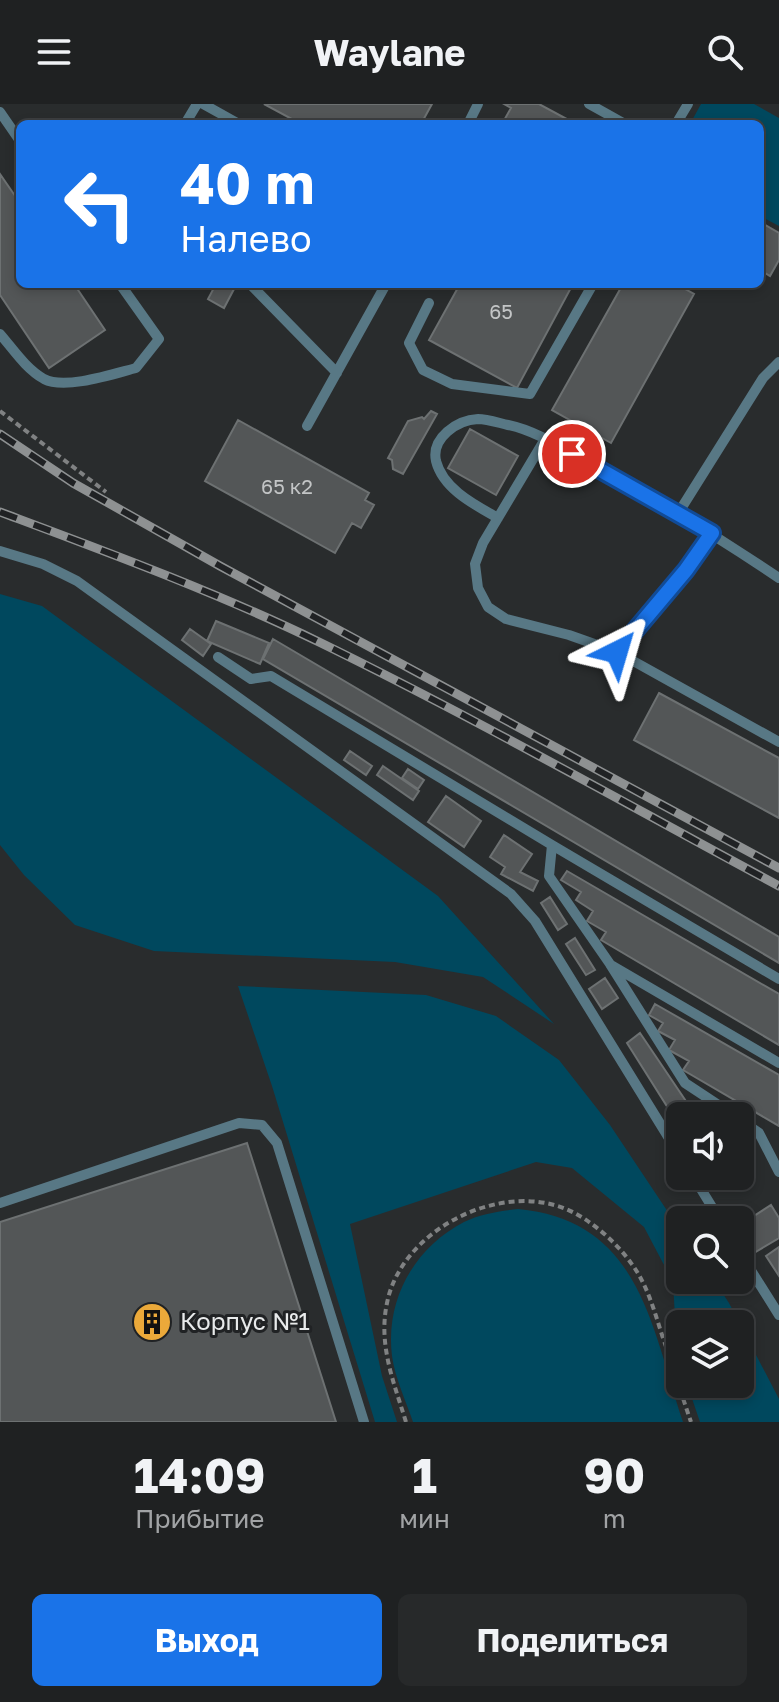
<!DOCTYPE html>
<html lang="ru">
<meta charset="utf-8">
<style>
:root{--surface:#1f2122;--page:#27292a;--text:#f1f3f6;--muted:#a1a3a5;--line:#3c3e40;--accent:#1a73e8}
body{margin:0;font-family:"Golos Text",sans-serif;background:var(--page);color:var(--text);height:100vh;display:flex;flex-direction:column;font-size:30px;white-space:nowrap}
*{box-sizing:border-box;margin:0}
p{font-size:26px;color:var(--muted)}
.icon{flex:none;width:44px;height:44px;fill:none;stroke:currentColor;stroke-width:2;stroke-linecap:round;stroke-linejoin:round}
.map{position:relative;height:1318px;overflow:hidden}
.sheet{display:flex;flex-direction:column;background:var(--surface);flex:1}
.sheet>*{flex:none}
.hud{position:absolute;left:16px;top:16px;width:748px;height:168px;border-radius:12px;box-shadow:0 4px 12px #0003,0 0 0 2px var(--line);background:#1a73e8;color:#fff;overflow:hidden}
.fabs{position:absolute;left:666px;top:998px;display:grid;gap:16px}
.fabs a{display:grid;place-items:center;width:88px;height:88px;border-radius:12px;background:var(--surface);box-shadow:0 4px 12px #0003,0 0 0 2px var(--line);font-size:40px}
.pin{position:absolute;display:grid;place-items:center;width:68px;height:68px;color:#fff;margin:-34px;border:4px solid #fff;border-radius:50%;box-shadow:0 2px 8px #0007}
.me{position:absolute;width:88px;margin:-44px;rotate:40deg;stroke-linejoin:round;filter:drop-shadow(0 0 6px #0008)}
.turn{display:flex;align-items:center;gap:28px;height:168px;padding:0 32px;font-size:36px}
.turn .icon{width:104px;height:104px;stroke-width:2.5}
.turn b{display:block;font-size:56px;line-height:68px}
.eta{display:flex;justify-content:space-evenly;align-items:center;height:136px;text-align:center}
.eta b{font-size:48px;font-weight:700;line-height:56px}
.cta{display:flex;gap:16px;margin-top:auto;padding:16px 32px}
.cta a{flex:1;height:92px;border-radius:12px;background:var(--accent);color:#fff;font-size:32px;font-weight:700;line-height:92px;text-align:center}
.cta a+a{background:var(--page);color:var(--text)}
header{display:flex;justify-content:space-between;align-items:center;height:104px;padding:0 32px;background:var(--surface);font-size:36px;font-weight:700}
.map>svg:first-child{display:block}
.green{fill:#00485e}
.building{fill:#535657;stroke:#6d7172;stroke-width:2}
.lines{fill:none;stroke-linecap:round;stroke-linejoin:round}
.path{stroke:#808283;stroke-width:4;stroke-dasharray:6 4;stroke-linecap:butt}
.service{stroke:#587885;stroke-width:10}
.rail-casing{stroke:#8e9192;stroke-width:9}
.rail{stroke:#202224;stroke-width:6;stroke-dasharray:18;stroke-linecap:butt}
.route-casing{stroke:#114b97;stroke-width:20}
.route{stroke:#1a73e8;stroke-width:14}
.labels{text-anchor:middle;stroke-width:6;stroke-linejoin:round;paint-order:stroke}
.number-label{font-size:20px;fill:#c3c5c6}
.poi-label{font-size:24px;fill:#e8eaeb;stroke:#202224;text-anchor:start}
</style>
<header><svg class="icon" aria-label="menu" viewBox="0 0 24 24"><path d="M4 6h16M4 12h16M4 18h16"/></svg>Waylane<svg class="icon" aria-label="search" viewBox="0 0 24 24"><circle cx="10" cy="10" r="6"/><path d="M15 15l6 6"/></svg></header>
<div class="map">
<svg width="779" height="1318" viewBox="0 0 779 1318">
<rect width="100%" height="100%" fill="#292c2d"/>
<path class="green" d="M 701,0 L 754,0 L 779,14 L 779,122 L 760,112 L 760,20 L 690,20 Z
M 0,490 L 42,502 L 438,792 L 554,920 L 483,873 L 395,858 L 154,847 L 75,821 L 24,771 L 0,741 Z
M 238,882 L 426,891 L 496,912 L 559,956 L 610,1021 L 680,1126 L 680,1176 L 714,1176 L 729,1199 L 779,1295 L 779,1318 L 700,1318 L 687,1280 L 740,1280 L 740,1220 L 680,1220 L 680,1258 L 677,1248 L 673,1178 L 644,1123 L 572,1064 L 536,1058 L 350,1120 L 382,1272 L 397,1318 L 375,1318 L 272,982 Z
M 518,1105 C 640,1116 651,1222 683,1318 L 413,1318 C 406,1297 395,1274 392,1252 C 385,1196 414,1144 464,1118 C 480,1110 500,1107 518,1105 Z"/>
<path class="building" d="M 264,0 L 432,0 L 421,20 L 301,20 Z
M 504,0 L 539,0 L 576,20 L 502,20 L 511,4 Z
M 0,70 L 20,99 L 20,180 L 74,180 L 105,226 L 49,264 L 0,191 Z
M 760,118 L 779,129 L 779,156 L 770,172 L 760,166 Z
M 216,180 L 226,180 L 234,185 L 224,204 L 208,195 Z
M 460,180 L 573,180 L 517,284 L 429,236 Z
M 623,180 L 676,180 L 694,190 L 611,339 L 552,306 Z
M 431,307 L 437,310 L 403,370 L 393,365 L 392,356 L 388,354 L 408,317 L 422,313 L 424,315 Z
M 238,316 L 369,389 L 365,396 L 374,401 L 361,424 L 352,419 L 335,449 L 205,377 Z
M 470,325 L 518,352 L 496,391 L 448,364 Z
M 216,517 L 269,539 L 260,560 L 207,537 Z
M 190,525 L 211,540 L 203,552 L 182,536 Z
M 273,535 L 779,833 L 779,859 L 263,555 Z
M 659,589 L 779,654 L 779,714 L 634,636 Z
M 350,647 L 372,662 L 366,671 L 344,656 Z
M 383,662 L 419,687 L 413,696 L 377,671 Z
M 408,665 L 424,676 L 418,685 L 402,674 Z
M 446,692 L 481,717 L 464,743 L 428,718 Z
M 504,731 L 532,750 L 520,768 L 538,777 L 533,787 L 501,770 L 505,763 L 490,753 Z
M 567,767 L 779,890 L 779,941 L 601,836 L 606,828 L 587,817 L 593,807 L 576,796 L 581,788 L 561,776 Z
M 550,793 L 567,820 L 558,826 L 541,799 Z
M 575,834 L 595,866 L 586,871 L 566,840 Z
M 605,874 L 618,894 L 602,905 L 589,885 Z
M 655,900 L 779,971 L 779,1022 L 683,966 L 689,957 L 669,946 L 675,936 L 658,927 L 663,919 L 649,911 Z
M 640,929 L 696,1012 L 680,1012 L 680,1023 L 627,939 Z
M 247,1039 L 336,1318 L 0,1318 L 0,1118 Z
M 771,1101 L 779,1114 L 779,1134 L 754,1149 L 740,1127 L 740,1121 Z
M 779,1143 L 779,1172 L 766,1152 Z"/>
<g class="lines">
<path class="path" d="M 0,307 L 106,388
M 406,1318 C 394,1279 378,1241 387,1199 C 401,1127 498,1077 566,1105 C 590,1115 616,1138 631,1159 C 647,1180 654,1206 662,1231 C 672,1260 681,1289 691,1318"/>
<path class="service" d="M 203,0 L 239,20
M 589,0 L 625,20
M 0,8 L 20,37
M 185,20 L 197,0
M 468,20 L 478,0
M 676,20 L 688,0
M 250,180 L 337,269
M 429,199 L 409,239 L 423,266 L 452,280 L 530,290 L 593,180
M 0,230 C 13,245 26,265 44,275 C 65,286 113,270 136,264 L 159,235 L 120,180
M 307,322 L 386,180
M 545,335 L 483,439 L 475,460 L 478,484 L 488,503 L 506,515 L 569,531 L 617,548 L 779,638
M 679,408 L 763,274 L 779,258
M 498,414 C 475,401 443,385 436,357 C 431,334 457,316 478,315 C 487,315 499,319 508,321 C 537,327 565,346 591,360 C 656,395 718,433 779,474
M 0,447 L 43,460 L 77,477 L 511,790 L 535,817 L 680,1052
M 617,548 L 686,466 L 712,429
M 218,553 L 251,575 L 271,572 L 552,741 L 549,772 L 610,860 L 685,979 L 735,1012
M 552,741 L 779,875
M 611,861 L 779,959
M 740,1016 L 759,1029 L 779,1068
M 693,1072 L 720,1116
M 0,1099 L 239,1019 L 262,1021 L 277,1039 L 364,1318
M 740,1149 L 779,1211"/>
<defs>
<path id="rail" d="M 0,330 L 73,379 L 220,462 L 779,764
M 0,408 C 107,448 216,488 319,538 C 475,614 626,700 779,782"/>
</defs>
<use href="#rail" class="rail-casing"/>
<use href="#rail" class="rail"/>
</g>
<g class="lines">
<defs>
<path id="route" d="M 572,350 L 712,429 L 686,466 L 617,548"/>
</defs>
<use href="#route" class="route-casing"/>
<use href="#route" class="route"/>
</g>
<defs>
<symbol id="building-disc" viewBox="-11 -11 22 22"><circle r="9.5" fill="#eba93a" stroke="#202224"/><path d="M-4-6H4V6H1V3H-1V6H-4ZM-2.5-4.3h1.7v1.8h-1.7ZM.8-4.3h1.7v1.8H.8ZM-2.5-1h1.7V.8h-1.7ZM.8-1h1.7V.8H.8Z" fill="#111"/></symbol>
</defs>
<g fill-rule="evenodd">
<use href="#building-disc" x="130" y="1196" width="44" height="44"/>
</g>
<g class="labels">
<g class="number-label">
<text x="501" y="215">65</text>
<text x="287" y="390">65 к2</text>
</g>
<g class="poi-label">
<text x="180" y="1226">Корпус №1</text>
</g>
</g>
</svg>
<div class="fabs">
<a><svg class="icon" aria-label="sound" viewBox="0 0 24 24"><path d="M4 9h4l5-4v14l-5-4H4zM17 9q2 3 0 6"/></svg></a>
<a><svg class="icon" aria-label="search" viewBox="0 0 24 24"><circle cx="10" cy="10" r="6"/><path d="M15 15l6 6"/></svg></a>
<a><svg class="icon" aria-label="layers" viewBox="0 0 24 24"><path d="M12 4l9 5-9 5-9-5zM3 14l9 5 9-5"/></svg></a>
</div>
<div class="pin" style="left:572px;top:350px;background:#d93025"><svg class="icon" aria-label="arrive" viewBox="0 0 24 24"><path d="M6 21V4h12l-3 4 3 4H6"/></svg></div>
<svg class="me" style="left:617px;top:548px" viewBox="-20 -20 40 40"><path d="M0-17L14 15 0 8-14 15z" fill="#1a73e8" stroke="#fff" stroke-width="4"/></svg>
<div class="hud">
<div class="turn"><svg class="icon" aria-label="left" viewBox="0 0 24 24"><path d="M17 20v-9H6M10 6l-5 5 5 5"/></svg><div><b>40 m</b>Налево</div></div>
</div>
</div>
<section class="sheet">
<div class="eta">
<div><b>14:09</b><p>Прибытие</p></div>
<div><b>1</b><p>мин</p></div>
<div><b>90</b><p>m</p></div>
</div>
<div class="cta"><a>Выход</a><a>Поделиться</a></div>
</section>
